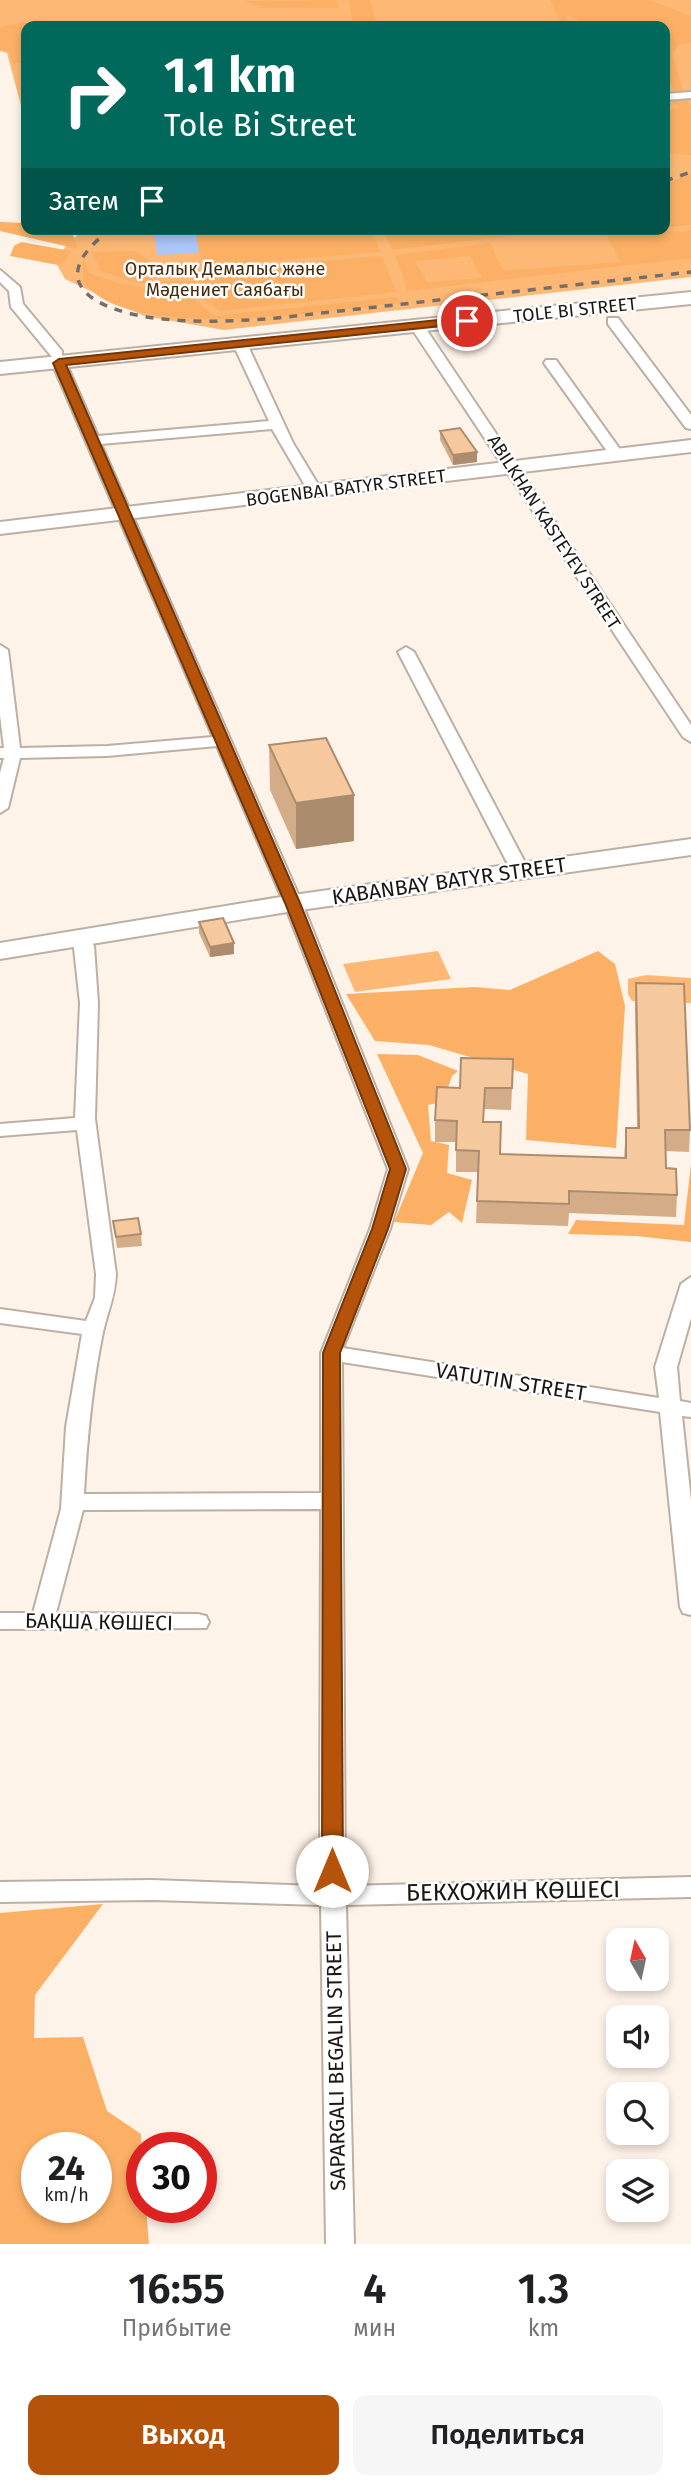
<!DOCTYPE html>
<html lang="ru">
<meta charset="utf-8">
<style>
:root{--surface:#fff;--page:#f6f6f6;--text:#202124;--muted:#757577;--accent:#b45309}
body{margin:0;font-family:"Fira Sans",sans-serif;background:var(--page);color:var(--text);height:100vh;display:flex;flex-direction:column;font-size:26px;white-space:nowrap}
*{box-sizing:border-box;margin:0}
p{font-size:23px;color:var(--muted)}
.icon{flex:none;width:38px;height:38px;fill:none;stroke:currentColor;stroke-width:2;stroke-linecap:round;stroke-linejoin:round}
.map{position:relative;height:2244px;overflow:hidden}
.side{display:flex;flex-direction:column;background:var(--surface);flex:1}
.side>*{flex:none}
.top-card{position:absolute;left:21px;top:21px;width:649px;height:214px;border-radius:14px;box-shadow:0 4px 10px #0003;background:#00695c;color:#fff;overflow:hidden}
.needle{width:46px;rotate:351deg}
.controls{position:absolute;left:606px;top:1928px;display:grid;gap:14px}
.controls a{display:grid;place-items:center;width:63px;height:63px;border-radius:14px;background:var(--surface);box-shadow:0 4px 10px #0003;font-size:35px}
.speed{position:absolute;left:21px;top:2132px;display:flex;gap:14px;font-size:35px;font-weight:700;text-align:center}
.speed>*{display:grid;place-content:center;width:91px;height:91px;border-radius:50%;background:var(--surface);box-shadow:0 4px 10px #0003;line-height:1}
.speed small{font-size:18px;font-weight:400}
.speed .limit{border:10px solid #d22;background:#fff;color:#111}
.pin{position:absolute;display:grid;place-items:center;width:60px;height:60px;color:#fff;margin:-30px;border:4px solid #fff;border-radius:50%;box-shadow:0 2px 7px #0007}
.me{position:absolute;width:77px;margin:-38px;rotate:0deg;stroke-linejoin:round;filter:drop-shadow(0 0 5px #0008)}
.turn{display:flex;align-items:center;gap:24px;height:147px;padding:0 28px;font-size:32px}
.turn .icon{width:91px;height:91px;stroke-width:2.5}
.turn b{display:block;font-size:49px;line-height:60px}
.then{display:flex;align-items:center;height:66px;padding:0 28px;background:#0003;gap:14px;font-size:26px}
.eta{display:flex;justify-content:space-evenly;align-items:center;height:119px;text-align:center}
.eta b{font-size:42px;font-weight:600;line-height:49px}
.button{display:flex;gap:14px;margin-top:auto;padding:14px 28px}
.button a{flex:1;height:80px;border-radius:14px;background:var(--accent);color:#fff;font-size:28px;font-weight:600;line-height:80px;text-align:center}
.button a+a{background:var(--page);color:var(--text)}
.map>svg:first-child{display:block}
.green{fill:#fdb875}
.forest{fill:#fcb065;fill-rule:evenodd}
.water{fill:#abc7f9}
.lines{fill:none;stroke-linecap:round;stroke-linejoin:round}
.street-casing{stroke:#bcafa3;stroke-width:4}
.secondary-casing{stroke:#bcafa3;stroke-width:4}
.street{fill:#fff;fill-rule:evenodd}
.secondary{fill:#fff;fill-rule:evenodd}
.rail{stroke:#766f68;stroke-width:3.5;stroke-dasharray:8 8;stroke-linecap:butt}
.wall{fill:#d4ac87}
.shaded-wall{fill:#ac8c6e}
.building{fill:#f6c89d;stroke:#ac8c6e;stroke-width:2}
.route{fill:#b45309;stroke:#753606;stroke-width:2}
.labels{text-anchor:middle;stroke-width:5;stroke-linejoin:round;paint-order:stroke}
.far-park-label{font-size:18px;fill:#482a09;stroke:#fff}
.far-street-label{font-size:18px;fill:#1b1612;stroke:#fff}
.street-label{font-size:21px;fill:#1b1612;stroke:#fff}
.near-street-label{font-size:24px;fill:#1b1612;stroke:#fff}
</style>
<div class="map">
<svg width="691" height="2244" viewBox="0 0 691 2244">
<rect width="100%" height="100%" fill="#fef3e9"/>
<path class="green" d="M 0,0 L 691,0 L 691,277 L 224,330 L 144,316 L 65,279 L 54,259 L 83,229 L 665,229 L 665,26 L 26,26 L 26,113 L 23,113 L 7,53 L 0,51 Z
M 438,951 L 451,979 L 355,992 L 343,964 Z
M 646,975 L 691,978 L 691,1003 L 632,1001 L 628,994 L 628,979 Z"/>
<path class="forest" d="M 337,0 L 338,8 L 262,8 L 245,1 Z
M 349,0 L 370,0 L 377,26 L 353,26 Z
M 550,0 L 649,0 L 691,16 L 691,42 L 678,46 L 672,53 L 684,93 L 676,94 L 665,73 L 665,26 L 594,26 L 566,15 L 569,26 L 562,26 Z
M 23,22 L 31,26 L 26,26 L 26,62 L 12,64 L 9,52 L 0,49 L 0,27 Z
M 686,97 L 691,108 L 691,155 L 665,153 L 665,112 L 680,107 L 670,102 Z
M 691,174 L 691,225 L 665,227 L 665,184 Z
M 0,222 L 26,223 L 26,229 L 71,229 L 78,249 L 0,231 Z
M 195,229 L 371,229 L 381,252 L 207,266 L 199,253 Z
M 383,229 L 565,229 L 392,250 Z
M 598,229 L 683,232 L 691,230 L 691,258 L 408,291 L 395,255 L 490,243 L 503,271 L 620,262 L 606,233 L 551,235 ZM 470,256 L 482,278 L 427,282 L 415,261 Z
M 21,242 L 71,251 L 67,259 L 58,265 L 10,256 L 14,246 Z
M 136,251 L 152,263 L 151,281 L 202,281 L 207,271 L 382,256 L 396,292 L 219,311 L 198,294 L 130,281 L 100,270 L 92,252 Z
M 83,258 L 89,273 L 119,283 L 191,297 L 215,316 L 397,297 L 400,303 C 330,310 126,345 83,281 Z
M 598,951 L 615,964 L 625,1006 L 616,1148 L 526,1140 L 528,1074 L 429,1045 L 375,1041 L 346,994 L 475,987 L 510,990 Z
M 377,1054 L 418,1055 L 458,1071 L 452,1076 L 443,1102 L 428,1105 L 431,1141 L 449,1145 L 447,1173 L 472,1180 L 462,1223 L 449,1212 L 431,1225 L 394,1222 L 423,1153 Z
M 691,1164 L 691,1242 L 636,1236 L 568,1234 L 576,1220 L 684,1225 Z
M 103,1904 L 35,1995 L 34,2038 L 83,2037 L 107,2111 L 141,2134 L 142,2207 L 146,2207 L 149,2244 L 0,2244 L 0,1913 ZM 37,2147 L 96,2147 L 96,2207 L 37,2207 Z"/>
<path class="water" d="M 154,229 L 195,229 L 199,253 L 157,255 Z"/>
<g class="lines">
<defs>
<path id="street" d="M 691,92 L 691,98 L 665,100 L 665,94 Z
M 0,270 L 20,287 L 23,304 L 62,351 L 62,357 L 52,357 L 11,307 L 9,291 L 0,282 Z
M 608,318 L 618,318 L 691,415 L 691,429 L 686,428 L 608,324 Z
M 412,323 L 422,323 L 691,725 L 691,742 L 683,737 L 410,326 Z
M 235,341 L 247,344 L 293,443 L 322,491 L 320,494 L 310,494 L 272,429 L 101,444 L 302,903 L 408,1169 L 390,1229 L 343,1348 L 659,1398 L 655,1367 L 681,1284 L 691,1277 L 691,1318 L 677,1367 L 680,1401 L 691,1403 L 691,1417 L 682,1416 L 691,1501 L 691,1615 L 683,1613 L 680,1607 L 660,1412 L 342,1362 L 345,1886 L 691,1877 L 691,1897 L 346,1905 L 354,2244 L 326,2244 L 321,1905 L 152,1900 L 0,1902 L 0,1882 L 152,1880 L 320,1886 L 321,1509 L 83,1510 L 56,1613 L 198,1614 L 206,1616 L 209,1622 L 206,1628 L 0,1629 L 0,1613 L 33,1613 L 61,1509 L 66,1427 L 82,1334 L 0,1323 L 0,1309 L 86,1321 L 95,1298 L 96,1274 L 77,1130 L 0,1136 L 0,1124 L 75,1118 L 80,1003 L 73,939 L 76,935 L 88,935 L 94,946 L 98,1003 L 95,1119 L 116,1274 C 115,1297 108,1310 103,1332 C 92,1385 87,1440 84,1494 L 321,1493 L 321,1353 L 370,1229 L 388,1169 L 284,903 L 217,746 L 107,756 L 20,758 L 8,808 L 0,813 L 0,773 L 4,758 L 0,758 L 0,748 L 4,748 L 0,715 L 0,645 L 8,650 L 20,748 L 107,746 L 213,737 L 52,363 L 59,359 L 66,363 L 98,436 L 269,421 L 233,344 Z
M 546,360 L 556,360 L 624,455 L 622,458 L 612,458 L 544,363 Z
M 406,647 L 414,652 L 529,870 L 526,874 L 520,875 L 511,870 L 398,652 Z"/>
<path id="secondary" d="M 691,292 L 691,304 L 0,374 L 0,362 Z
M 691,440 L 691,452 L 0,534 L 0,522 Z
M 691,839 L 691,855 L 293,911 L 0,959 L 0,943 L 293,895 Z"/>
</defs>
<use href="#street" class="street-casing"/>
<use href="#secondary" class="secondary-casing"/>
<use href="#street" class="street"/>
<use href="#secondary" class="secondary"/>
<path class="rail" d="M 665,181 L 691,172
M 111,229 C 36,285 102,313 163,319 C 201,323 239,321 277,318 L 691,272"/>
</g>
<path class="wall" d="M 440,431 L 477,462 L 453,465 L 440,440 Z
M 269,745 L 354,795 L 354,841 L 296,849 L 270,790 Z
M 199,922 L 234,954 L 210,957 L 199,933 Z
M 636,983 L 690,1130 L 689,1152 L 665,1151 L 666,1168 L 677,1195 L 676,1217 L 569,1213 L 568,1226 L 476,1223 L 478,1172 L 456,1172 L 456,1142 L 435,1142 L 435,1120 L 460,1088 L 461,1058 L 512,1088 L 511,1110 L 484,1109 L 483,1122 L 500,1154 L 624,1158 L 626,1128 L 637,1128 L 635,1004 Z
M 113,1221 L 141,1234 L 142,1246 L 117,1248 Z"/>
<path class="shaded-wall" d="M 477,452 L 477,462 L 453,465 L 453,455 Z
M 354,795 L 354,841 L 296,849 L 296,803 Z
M 234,943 L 234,954 L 210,957 L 210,947 Z"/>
<path class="building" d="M 460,428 L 477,452 L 453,455 L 440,431 Z
M 326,738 L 354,795 L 296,803 L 269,745 Z
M 223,918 L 234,943 L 210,947 L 199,922 Z
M 636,983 L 684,984 L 690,1130 L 665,1130 L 666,1168 L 676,1169 L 677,1195 L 569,1191 L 569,1204 L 477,1201 L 479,1151 L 456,1150 L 457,1121 L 435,1120 L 437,1087 L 460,1088 L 461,1058 L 513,1059 L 512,1088 L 485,1088 L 483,1122 L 501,1122 L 500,1154 L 626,1158 L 626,1128 L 639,1128 Z
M 138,1218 L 141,1234 L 116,1237 L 113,1221 Z"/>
<path class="route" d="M 467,317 L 473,321 L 471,323 L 66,365 L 300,903 L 406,1169 L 388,1229 L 340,1353 L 343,1871 L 340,1876 L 325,1876 L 322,1871 L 323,1353 L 372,1229 L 390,1169 L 285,903 L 53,363 L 59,359 Z"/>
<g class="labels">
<g class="far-park-label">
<text x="225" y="275">Орталық Демалыс және<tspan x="225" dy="21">Мәдениет Саябағы</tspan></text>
</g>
<g class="far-street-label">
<text transform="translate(575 310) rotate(-6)" y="6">TOLE BI STREET</text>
<text transform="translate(346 488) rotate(-7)" y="6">BOGENBAI BATYR STREET</text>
<text transform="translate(554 532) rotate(57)" y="6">ABILKHAN KASTEYEV STREET</text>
</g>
<g class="street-label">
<text transform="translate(449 881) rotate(-8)" y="7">KABANBAY BATYR STREET</text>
<text transform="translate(511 1382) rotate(9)" y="7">VATUTIN STREET</text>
<text transform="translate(99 1622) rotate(1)" y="7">БАҚША КӨШЕСІ</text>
<text transform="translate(336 2061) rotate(-91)" y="7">SAPARGALI BEGALIN STREET</text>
</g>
<g class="near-street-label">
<text transform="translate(513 1891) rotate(-1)" y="8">БЕКХОЖИН КӨШЕСІ</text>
</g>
</g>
</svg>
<div class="controls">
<a><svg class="needle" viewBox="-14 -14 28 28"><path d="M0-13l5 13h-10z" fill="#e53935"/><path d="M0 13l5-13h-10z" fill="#757577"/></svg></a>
<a><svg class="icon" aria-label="sound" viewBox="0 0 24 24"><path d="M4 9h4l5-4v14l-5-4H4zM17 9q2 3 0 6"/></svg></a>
<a><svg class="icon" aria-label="search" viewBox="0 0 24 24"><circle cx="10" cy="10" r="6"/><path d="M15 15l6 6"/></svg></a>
<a><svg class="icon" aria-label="layers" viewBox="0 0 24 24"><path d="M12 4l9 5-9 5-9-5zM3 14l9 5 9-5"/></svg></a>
</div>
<div class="speed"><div>24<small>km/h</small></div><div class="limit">30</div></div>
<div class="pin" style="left:467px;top:321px;background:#d93025"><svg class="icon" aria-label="arrive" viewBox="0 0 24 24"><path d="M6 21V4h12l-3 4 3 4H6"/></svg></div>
<svg class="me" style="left:332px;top:1871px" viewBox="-20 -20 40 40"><circle r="19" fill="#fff"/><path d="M0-13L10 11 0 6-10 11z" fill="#b45309"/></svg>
<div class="top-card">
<div class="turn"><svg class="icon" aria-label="right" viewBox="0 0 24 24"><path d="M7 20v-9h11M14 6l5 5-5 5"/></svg><div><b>1.1 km</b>Tole Bi Street</div></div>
<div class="then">Затем<svg class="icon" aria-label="arrive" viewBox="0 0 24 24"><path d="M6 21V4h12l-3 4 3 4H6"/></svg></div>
</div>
</div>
<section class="side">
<div class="eta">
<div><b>16:55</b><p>Прибытие</p></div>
<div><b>4</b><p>мин</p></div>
<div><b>1.3</b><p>km</p></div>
</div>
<div class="button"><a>Выход</a><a>Поделиться</a></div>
</section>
